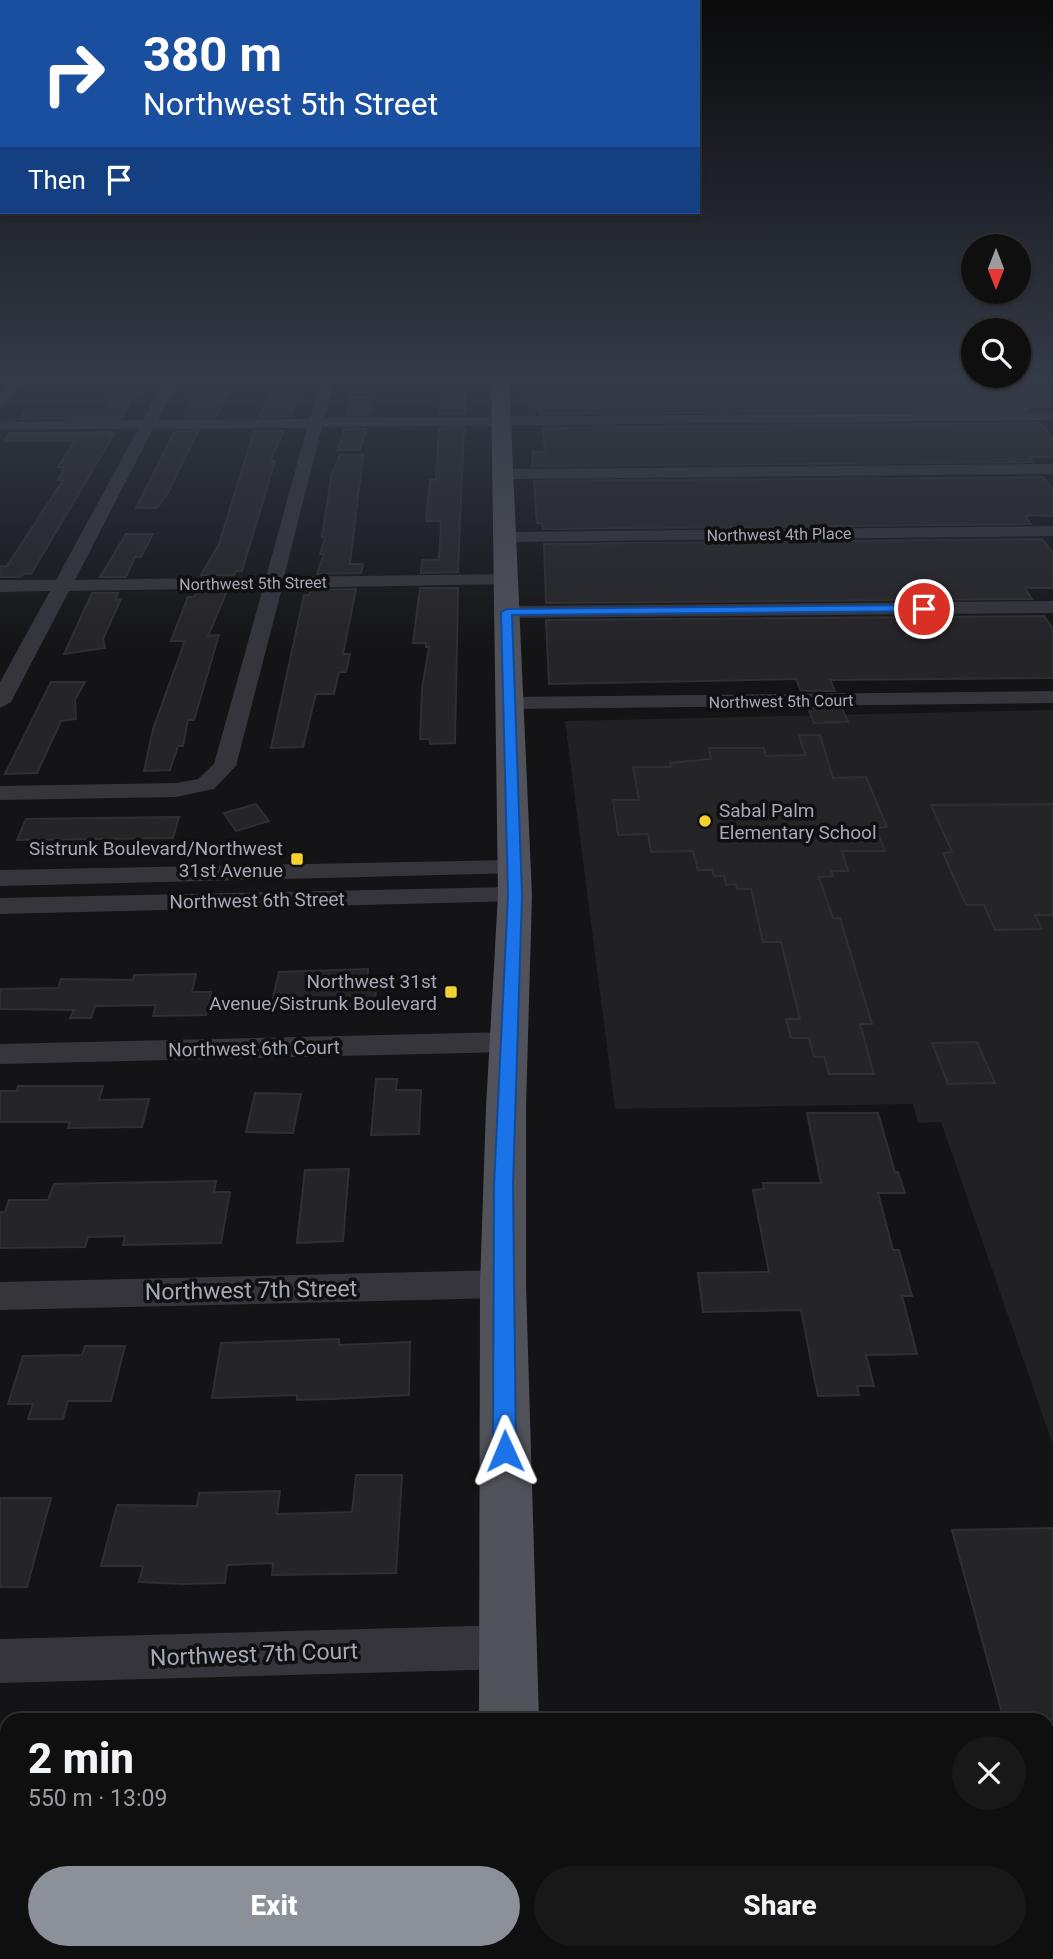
<!DOCTYPE html>
<meta charset="utf-8">
<style>
:root{--surface:#0f0f10;--page:#181819;--text:#f1f3f6;--muted:#9b9c9f;--line:#2f2f30;--accent:#8c9099}
body{margin:0;font-family:Roboto,sans-serif;background:var(--page);color:var(--text);height:100vh;display:flex;flex-direction:column;font-size:26px;white-space:nowrap}
*{box-sizing:border-box;margin:0}
p{font-size:23px;color:var(--muted)}
.icon{flex:none;width:38px;height:38px;fill:none;stroke:currentColor;stroke-width:2;stroke-linecap:round;stroke-linejoin:round}
.map{position:relative;flex:1;overflow:hidden}
.panel{position:absolute;left:0px;top:1713px;width:1054px;height:247px;display:flex;flex-direction:column;background:var(--surface);border-radius:21px 21px 0 0;box-shadow:0 2px 5px #0004,0 0 0 2px var(--line)}
.panel>*{flex:none}
.guide{position:absolute;left:0px;top:0px;width:700px;height:214px;box-shadow:0 2px 5px #0004,0 0 0 2px var(--line);background:#1a4fa0;color:#fff;overflow:hidden}
.needle{width:46px;rotate:180deg}
.buttons{position:absolute;left:961px;top:234px;display:grid;gap:14px}
.buttons a{display:grid;place-items:center;width:70px;height:70px;border-radius:50%;background:var(--surface);box-shadow:0 2px 5px #0004,0 0 0 2px var(--line);font-size:35px}
.pin{position:absolute;display:grid;place-items:center;width:60px;height:60px;color:#fff;margin:-30px;border:4px solid #fff;border-radius:50%;box-shadow:0 2px 7px #0007}
.me{position:absolute;width:77px;margin:-38px;rotate:359deg;stroke-linejoin:round;filter:drop-shadow(0 0 5px #0008)}
.turn{display:flex;align-items:center;gap:24px;height:147px;padding:0 28px;font-size:32px}
.turn .icon{width:91px;height:91px;stroke-width:2.5}
.turn b{display:block;font-size:49px;line-height:60px}
.then{display:flex;align-items:center;height:66px;padding:0 28px;background:#0003;gap:14px;font-size:26px}
.round{display:grid;place-items:center;flex:none;width:74px;height:74px;border-radius:37px;background:var(--page)}
.summary{display:flex;align-items:center;justify-content:space-between;height:119px;padding:0 28px}
h1{font-size:42px;font-weight:800;line-height:52px}
.action{display:flex;gap:14px;margin-top:auto;padding:14px 28px}
.action a{flex:1;height:80px;border-radius:42px;background:var(--accent);color:#fff;font-size:28px;font-weight:800;line-height:80px;text-align:center}
.action a+a{background:var(--page);color:var(--text)}
.map>svg:first-child{display:block}
.built{fill:#212023}
.building{fill:#252427;stroke:#2f2e32;stroke-width:2}
.lines{fill:none;stroke-linecap:round;stroke-linejoin:round}
.minor{fill:#35353b;fill-rule:evenodd}
.major{fill:#51525a;fill-rule:evenodd}
.route{fill:#1a73e8;stroke:#114b97;stroke-width:2}
.poi-dot{fill:#f4d12e;stroke:#100f11;stroke-width:2.5}
.labels{text-anchor:middle;stroke-width:7;stroke-linejoin:round;paint-order:stroke}
.far-street-label{font-size:16px;fill:#a6a8b6;stroke:#100f11}
.poi-label{font-size:19px;fill:#a6a8b6;stroke:#100f11;text-anchor:end}
.street-label{font-size:19px;fill:#a6a8b6;stroke:#100f11}
.near-street-label{font-size:23px;fill:#a6a8b6;stroke:#100f11}
</style>
<div class="map">
<svg width="1053" height="1959" viewBox="0 0 1053 1959">
<rect width="100%" height="100%" fill="#141416"/>
<path class="built" d="M 1053,710 L 1053,1445 L 941,1122 L 918,1123 L 913,1104 L 615,1109 L 565,721 Z"/>
<path class="building" d="M 276,378 L 300,378 L 295,400 L 297,400 L 290,416 L 259,417 Z
M 445,378 L 466,378 L 465,414 L 439,414 Z
M 1053,378 L 1053,406 L 1027,407 L 1028,410 L 540,414 L 539,410 L 529,408 L 528,382 L 653,385 L 652,381 L 917,379 L 932,399 L 944,379 Z
M 198,383 L 221,383 L 220,392 L 227,392 L 216,417 L 184,417 Z
M 138,389 L 121,418 L 20,419 L 25,412 L 103,411 L 116,390 Z
M 350,397 L 369,397 L 367,408 L 372,408 L 370,415 L 347,415 Z
M 1039,423 L 1053,438 L 1053,457 L 1029,457 L 1032,462 L 532,466 L 533,451 L 546,452 L 542,428 Z
M 464,428 L 458,572 L 421,573 L 422,560 L 439,560 L 441,521 L 426,521 L 430,480 L 436,480 L 439,429 Z
M 344,429 L 366,429 L 360,450 L 338,450 Z
M 180,431 L 198,431 L 168,493 L 157,508 L 136,508 L 173,434 Z
M 254,431 L 284,431 L 270,461 L 275,461 L 242,571 L 236,571 L 234,575 L 201,575 L 219,544 Z
M 112,432 L 111,434 L 114,434 L 31,574 L 23,574 L 21,577 L 0,577 L 0,566 L 7,566 L 63,480 L 58,480 L 64,467 L 58,467 L 74,441 L 4,441 L 10,433 Z
M 340,455 L 363,455 L 350,564 L 363,564 L 361,573 L 317,574 L 324,554 L 320,554 L 325,537 L 322,537 L 332,472 Z
M 1043,477 L 1053,490 L 1053,516 L 1029,515 L 1026,517 L 1031,524 L 543,529 L 542,523 L 537,523 L 534,481 Z
M 126,534 L 153,534 L 141,557 L 135,557 L 126,577 L 100,577 Z
M 1042,539 L 1053,553 L 1053,588 L 1025,588 L 1032,599 L 546,603 L 544,544 Z
M 420,588 L 458,588 L 455,743 L 430,744 L 430,739 L 420,739 L 422,689 L 429,647 L 426,647 L 426,643 L 413,643 Z
M 356,589 L 343,654 L 350,654 L 346,672 L 339,672 L 334,694 L 316,694 L 303,747 L 271,748 L 304,595 L 309,595 L 311,590 Z
M 227,591 L 208,636 L 219,635 L 194,720 L 188,720 L 183,746 L 178,746 L 170,770 L 144,771 L 153,729 L 183,646 L 184,641 L 171,641 L 188,597 L 194,597 L 196,592 Z
M 92,593 L 118,593 L 115,600 L 121,599 L 103,639 L 105,648 L 64,654 Z
M 1044,616 L 1053,629 L 1053,678 L 830,680 L 835,691 L 801,691 L 796,679 L 549,684 L 546,620 Z
M 51,682 L 85,682 L 75,700 L 76,719 L 61,721 L 37,773 L 5,774 Z
M 808,708 L 842,708 L 848,722 L 814,723 Z
M 799,735 L 820,735 L 833,778 L 866,777 L 887,827 L 876,828 L 885,851 L 842,851 L 848,871 L 831,871 L 833,876 L 819,877 L 833,918 L 840,918 L 872,1024 L 860,1024 L 874,1074 L 829,1074 L 824,1057 L 814,1057 L 809,1038 L 791,1038 L 786,1019 L 800,1019 L 781,942 L 763,942 L 751,889 L 737,889 L 736,884 L 726,885 L 724,876 L 714,876 L 712,870 L 698,870 L 693,851 L 651,852 L 648,834 L 618,835 L 613,800 L 639,800 L 633,767 L 671,767 L 670,763 L 711,759 L 709,748 L 764,748 L 766,756 L 805,755 Z
M 256,804 L 269,821 L 236,831 L 224,813 Z
M 1053,804 L 1053,915 L 1035,915 L 1042,929 L 995,930 L 984,905 L 966,905 L 943,853 L 952,852 L 931,805 Z
M 179,817 L 173,838 L 17,840 L 26,819 Z
M 368,969 L 367,986 L 376,986 L 375,1006 L 271,1006 L 279,972 Z
M 196,974 L 192,992 L 211,992 L 206,1015 L 153,1016 L 156,1005 L 95,1006 L 91,1018 L 70,1018 L 74,1010 L 0,1009 L 0,989 L 58,988 L 61,979 L 133,980 L 134,975 Z
M 977,1042 L 995,1083 L 948,1084 L 932,1043 Z
M 376,1079 L 397,1079 L 396,1090 L 421,1090 L 419,1134 L 371,1135 Z
M 18,1086 L 103,1086 L 99,1100 L 149,1099 L 142,1127 L 68,1128 L 70,1122 L 0,1122 L 0,1091 L 17,1091 Z
M 255,1093 L 301,1094 L 293,1133 L 246,1132 Z
M 807,1113 L 878,1113 L 895,1172 L 898,1172 L 905,1193 L 878,1193 L 893,1250 L 899,1250 L 912,1296 L 902,1296 L 917,1354 L 866,1355 L 874,1386 L 857,1386 L 859,1395 L 818,1396 L 801,1310 L 703,1312 L 698,1273 L 769,1272 L 753,1190 L 764,1189 L 763,1183 L 821,1183 Z
M 349,1169 L 343,1241 L 297,1243 L 305,1170 Z
M 216,1181 L 214,1192 L 230,1192 L 221,1243 L 123,1245 L 125,1236 L 88,1237 L 85,1247 L 0,1248 L 0,1212 L 5,1212 L 9,1200 L 48,1200 L 54,1184 Z
M 339,1339 L 339,1345 L 410,1342 L 409,1395 L 333,1399 L 297,1400 L 297,1395 L 212,1398 L 221,1343 Z
M 85,1346 L 125,1346 L 111,1401 L 68,1401 L 63,1419 L 28,1419 L 33,1404 L 8,1404 L 23,1356 L 82,1355 Z
M 356,1475 L 402,1475 L 396,1573 L 272,1575 L 273,1563 L 227,1565 L 225,1583 L 184,1584 L 139,1582 L 143,1566 L 101,1566 L 117,1505 L 197,1506 L 199,1493 L 280,1491 L 277,1514 L 352,1512 Z
M 0,1498 L 51,1498 L 27,1587 L 0,1587 Z
M 1053,1528 L 1053,1720 L 1004,1720 L 952,1530 Z"/>
<g class="lines">
<path class="minor" d="M 12,378 L 26,378 L 5,404 L 0,405 L 0,392 Z
M 166,378 L 180,378 L 158,420 L 310,419 L 321,378 L 335,378 L 325,418 L 1053,412 L 1053,420 L 322,427 L 284,577 L 506,574 L 513,576 L 515,580 L 513,584 L 282,588 L 236,766 L 214,789 L 176,797 L 0,800 L 0,786 L 176,783 L 198,779 L 214,764 L 263,588 L 69,591 L 11,702 L 0,708 L 0,682 L 50,591 L 0,592 L 0,580 L 56,580 L 138,429 L 0,430 L 0,422 L 143,420 ZM 307,428 L 266,577 L 75,580 L 153,429 Z
M 1053,464 L 1053,474 L 503,479 L 495,474 L 503,469 Z
M 1053,526 L 1053,536 L 505,542 L 496,537 L 505,532 Z
M 1053,601 L 1053,613 L 507,618 L 497,612 L 507,606 Z
M 1053,691 L 1053,703 L 509,709 L 498,703 L 509,697 Z
M 514,860 L 523,863 L 527,868 L 523,873 L 0,886 L 0,870 Z
M 515,887 L 524,889 L 528,895 L 524,901 L 0,914 L 0,898 Z
M 509,1032 L 519,1035 L 524,1042 L 519,1049 L 509,1052 L 0,1064 L 0,1044 Z
M 503,1270 L 515,1274 L 521,1284 L 515,1294 L 503,1298 L 0,1310 L 0,1282 Z
M 508,1625 L 524,1631 L 530,1647 L 524,1663 L 508,1669 L 0,1683 L 0,1639 Z"/>
<path class="major" d="M 491,378 L 509,378 L 532,895 L 526,1107 L 526,1284 L 539,1720 L 479,1720 L 480,1284 L 486,1107 L 498,895 Z
M 478,1953 L 546,1953 L 546,1959 L 478,1959 Z"/>
</g>
<linearGradient id="sky" x2="0" y2="1"><stop stop-color="#0b0b0c"/><stop offset="0.58" stop-color="#343a47"/><stop offset="1" stop-color="#343a47" stop-opacity="0"/></linearGradient>
<rect width="1053" height="652" fill="url(#sky)"/>
<path class="route" d="M 924,605 L 930,609 L 928,611 L 512,615 L 522,895 L 513,1185 L 516,1451 L 512,1458 L 505,1461 L 497,1458 L 493,1451 L 494,1185 L 508,895 L 501,612 L 507,609 Z"/>
<g class="poi-dot">
<circle cx="705" cy="821" r="7"/>
<rect x="290" y="852" width="14" height="14" rx="3.5"/>
<rect x="444" y="985" width="14" height="14" rx="3.5"/>
</g>
<g class="labels">
<g class="far-street-label">
<text transform="translate(779 534) rotate(-1)" y="6">Northwest 4th Place</text>
<text transform="translate(253 583) rotate(-1)" y="6">Northwest 5th Street</text>
<text transform="translate(781 701) rotate(-1)" y="6">Northwest 5th Court</text>
</g>
<g class="poi-label">
<text x="719" y="817" text-anchor="start">Sabal Palm<tspan x="719" dy="22">Elementary School</tspan></text>
<text x="283" y="855">Sistrunk Boulevard/Northwest<tspan x="283" dy="22">31st Avenue</tspan></text>
<text x="437" y="988">Northwest 31st<tspan x="437" dy="22">Avenue/Sistrunk Boulevard</tspan></text>
</g>
<g class="street-label">
<text transform="translate(257 900) rotate(-1)" y="7">Northwest 6th Street</text>
<text transform="translate(254 1048) rotate(-1)" y="7">Northwest 6th Court</text>
</g>
<g class="near-street-label">
<text transform="translate(251 1290) rotate(-1)" y="8">Northwest 7th Street</text>
<text transform="translate(254 1654) rotate(-2)" y="8">Northwest 7th Court</text>
</g>
</g>
</svg>
<div class="buttons">
<a><svg class="needle" viewBox="-14 -14 28 28"><path d="M0-13l5 13h-10z" fill="#e53935"/><path d="M0 13l5-13h-10z" fill="#9b9c9f"/></svg></a>
<a><svg class="icon" aria-label="search" viewBox="0 0 24 24"><circle cx="10" cy="10" r="6"/><path d="M15 15l6 6"/></svg></a>
</div>
<div class="pin" style="left:924px;top:609px;background:#d93025"><svg class="icon" aria-label="arrive" viewBox="0 0 24 24"><path d="M6 21V4h12l-3 4 3 4H6"/></svg></div>
<svg class="me" style="left:505px;top:1451px" viewBox="-20 -20 40 40"><path d="M0-17L14 15 0 8-14 15z" fill="#1a73e8" stroke="#fff" stroke-width="4"/></svg>
<div class="guide">
<div class="turn"><svg class="icon" aria-label="right" viewBox="0 0 24 24"><path d="M7 20v-9h11M14 6l5 5-5 5"/></svg><div><b>380 m</b>Northwest 5th Street</div></div>
<div class="then">Then<svg class="icon" aria-label="arrive" viewBox="0 0 24 24"><path d="M6 21V4h12l-3 4 3 4H6"/></svg></div>
</div>
<section class="panel">
<div class="summary"><div><h1>2 min</h1><p>550 m · 13:09</p></div><a class="round"><svg class="icon" aria-label="close" viewBox="0 0 24 24"><path d="M6 6l12 12M18 6L6 18"/></svg></a></div>
<div class="action"><a>Exit</a><a>Share</a></div>
</section>
</div>
